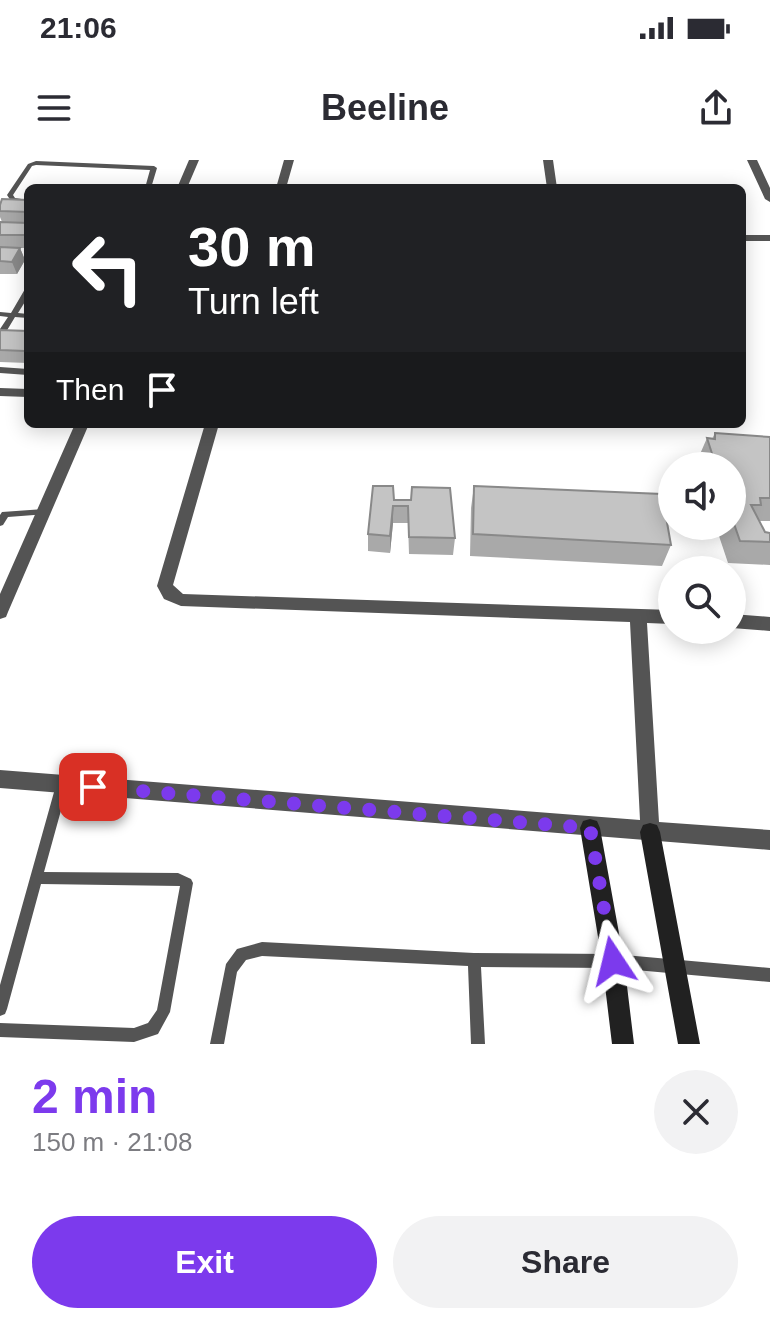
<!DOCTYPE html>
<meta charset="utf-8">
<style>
:root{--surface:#fff;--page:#f2f2f3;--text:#2b2b33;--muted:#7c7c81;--accent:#7c3aed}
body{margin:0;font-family:Helvetica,sans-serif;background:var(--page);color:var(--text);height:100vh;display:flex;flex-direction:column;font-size:30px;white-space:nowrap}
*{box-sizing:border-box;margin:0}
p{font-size:26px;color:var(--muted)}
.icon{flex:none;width:44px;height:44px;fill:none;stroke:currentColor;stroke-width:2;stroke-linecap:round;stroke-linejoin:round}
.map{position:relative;height:884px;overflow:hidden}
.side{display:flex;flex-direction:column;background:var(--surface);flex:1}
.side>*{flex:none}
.top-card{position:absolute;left:24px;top:24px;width:722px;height:244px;border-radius:12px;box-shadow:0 4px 20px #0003;background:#202124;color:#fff;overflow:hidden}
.controls{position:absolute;left:658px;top:292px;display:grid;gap:16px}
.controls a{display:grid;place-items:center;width:88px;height:88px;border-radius:50%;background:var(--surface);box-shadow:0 4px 20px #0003;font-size:40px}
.pin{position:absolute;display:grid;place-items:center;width:68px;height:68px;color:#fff;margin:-34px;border-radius:16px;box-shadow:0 4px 12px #0006}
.me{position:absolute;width:88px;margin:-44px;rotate:350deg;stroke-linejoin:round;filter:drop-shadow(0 0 6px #0008)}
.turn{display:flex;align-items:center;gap:28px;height:168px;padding:0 32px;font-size:36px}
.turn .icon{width:104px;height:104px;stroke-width:2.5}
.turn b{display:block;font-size:56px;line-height:68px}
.then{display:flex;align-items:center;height:76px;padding:0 32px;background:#0003;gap:16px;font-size:30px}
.round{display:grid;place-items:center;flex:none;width:84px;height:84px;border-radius:42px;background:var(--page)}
.headline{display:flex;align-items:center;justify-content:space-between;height:136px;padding:0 32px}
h1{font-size:48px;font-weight:800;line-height:60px;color:var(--accent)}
.cta{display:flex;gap:16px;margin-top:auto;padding:16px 32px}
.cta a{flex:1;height:92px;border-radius:48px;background:var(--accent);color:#fff;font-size:32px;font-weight:800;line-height:92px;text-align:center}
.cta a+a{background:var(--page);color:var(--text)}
.status{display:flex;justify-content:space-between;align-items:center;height:56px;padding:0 40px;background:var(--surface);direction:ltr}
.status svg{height:22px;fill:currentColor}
header{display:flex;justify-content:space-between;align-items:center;height:104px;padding:0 32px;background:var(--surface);font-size:36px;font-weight:800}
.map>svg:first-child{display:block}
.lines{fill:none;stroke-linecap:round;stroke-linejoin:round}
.lane{fill:#545454;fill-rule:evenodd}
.street{fill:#545454;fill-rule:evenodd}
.secondary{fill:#212121;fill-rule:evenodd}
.wall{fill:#a9a9a9}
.shaded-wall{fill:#898989}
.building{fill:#c4c4c4;stroke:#898989;stroke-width:2}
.route{stroke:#7c3aed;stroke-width:14;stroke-dasharray:0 25.2}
</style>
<div class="status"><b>21:06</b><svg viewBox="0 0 49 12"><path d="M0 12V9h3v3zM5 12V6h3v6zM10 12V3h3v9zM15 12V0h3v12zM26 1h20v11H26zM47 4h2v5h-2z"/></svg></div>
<header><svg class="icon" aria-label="menu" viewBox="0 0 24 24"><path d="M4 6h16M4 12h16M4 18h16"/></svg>Beeline<svg class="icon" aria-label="share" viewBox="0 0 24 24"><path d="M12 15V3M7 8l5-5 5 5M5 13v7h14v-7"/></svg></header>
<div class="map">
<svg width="770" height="884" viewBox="0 0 770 884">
<rect width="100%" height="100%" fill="#fff"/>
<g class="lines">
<path class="lane" d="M 36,1 L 154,6 L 157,8 L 151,28 L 145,28 L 150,10 L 36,5 L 32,6 L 13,35 L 15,38 L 28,40 L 28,44 L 11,41 L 7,35 L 28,4 Z
M 25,129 L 28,129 L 28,137 L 18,153 L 28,154 L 28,158 L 15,157 L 3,177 L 0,177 L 0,169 L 8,157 L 0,156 L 0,152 L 11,153 Z
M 0,207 L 28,209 L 28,215 L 0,213 Z
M 44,349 L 49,352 L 47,354 L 8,357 L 3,365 L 0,366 L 0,355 L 2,352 Z
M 62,619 L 66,621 L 68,625 L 44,712 L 178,713 L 191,719 L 193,723 L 170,852 L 158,874 L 134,882 L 0,877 L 0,863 L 134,868 L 148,863 L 157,850 L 180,726 L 41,724 L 7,849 L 5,854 L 0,856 L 0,825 L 56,625 L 58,621 Z
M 262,782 L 474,793 L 613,794 L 770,808 L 770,822 L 613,808 L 481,807 L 485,884 L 471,884 L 468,806 L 262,796 L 246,800 L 237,812 L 224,884 L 210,884 L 226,804 L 237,789 Z"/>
<path class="street" d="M 189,0 L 199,0 L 187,28 L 177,28 Z
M 284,0 L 294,0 L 286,28 L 276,28 Z
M 543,0 L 553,0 L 557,28 L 547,28 Z
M 747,0 L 757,0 L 770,28 L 770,42 L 765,39 Z
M 742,75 L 770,75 L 770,81 L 742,81 Z
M 0,228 L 28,229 L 28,237 L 0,236 Z
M 75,264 L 89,264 L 8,452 L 6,457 L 0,459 L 0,434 Z
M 205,264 L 219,264 L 173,425 L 183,434 L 672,450 L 672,464 L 647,463 L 659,662 L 770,670 L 770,690 L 0,628 L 0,610 L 640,660 L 630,462 L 181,446 L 164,439 L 157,426 Z
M 732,454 L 770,457 L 770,471 L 732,468 Z"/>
<path class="secondary" d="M 590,659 L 597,661 L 600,668 L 624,801 L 634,884 L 612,884 L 602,801 L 580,668 L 583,661 Z
M 650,663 L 657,665 L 660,672 L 700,884 L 678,884 L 640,672 L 643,665 Z"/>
</g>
<path class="wall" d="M 28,40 L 28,88 L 20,88 L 25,100 L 17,114 L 0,114 L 0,62 L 2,62 L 0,57 L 0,45 Z
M 0,170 L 28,171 L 28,203 L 0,202 Z
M 715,273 L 770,277 L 770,361 L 759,361 L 765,372 L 770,373 L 770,405 L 728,403 L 716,367 L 687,366 L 732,366 L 732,306 L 699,306 L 697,301 L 707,278 L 712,279 Z
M 474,326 L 671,385 L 662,406 L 470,396 L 471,348 Z
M 394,340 L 411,340 L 455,378 L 453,395 L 409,394 L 408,363 L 393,363 L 390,393 L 368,391 L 368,374 Z"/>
<path class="shaded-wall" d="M 20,88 L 25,100 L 17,114 L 12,102 Z
M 393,346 L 393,363 L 390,393 L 390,376 Z"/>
<path class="building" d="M 2,39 L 28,40 L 28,52 L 0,51 L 0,45 Z
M 0,62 L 28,63 L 28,75 L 0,75 Z
M 0,87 L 20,88 L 12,102 L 0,101 Z
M 0,170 L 28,171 L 28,184 L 25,191 L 0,190 Z
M 715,273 L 770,277 L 770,338 L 760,338 L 761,345 L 751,345 L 765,372 L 770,373 L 770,382 L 740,381 L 732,358 L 732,306 L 716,306 L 707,278 L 715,279 Z
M 373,326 L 393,326 L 394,340 L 411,340 L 412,327 L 450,328 L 455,378 L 409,377 L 408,346 L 393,346 L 390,376 L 368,374 Z
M 474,326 L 662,334 L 671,385 L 473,374 Z"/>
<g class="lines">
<path class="route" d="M 93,627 L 590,668 L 613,801"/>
</g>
</svg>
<div class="controls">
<a><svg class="icon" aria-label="sound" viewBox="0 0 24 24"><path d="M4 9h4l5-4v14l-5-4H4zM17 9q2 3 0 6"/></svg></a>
<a><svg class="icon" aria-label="search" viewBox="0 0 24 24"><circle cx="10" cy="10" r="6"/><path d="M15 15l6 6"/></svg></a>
</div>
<div class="pin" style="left:93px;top:627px;background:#d93025"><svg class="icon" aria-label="arrive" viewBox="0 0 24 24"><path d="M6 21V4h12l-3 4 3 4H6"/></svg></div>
<svg class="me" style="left:613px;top:801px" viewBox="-20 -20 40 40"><path d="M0-17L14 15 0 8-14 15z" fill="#7c3aed" stroke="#fff" stroke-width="4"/></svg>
<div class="top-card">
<div class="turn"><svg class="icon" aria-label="left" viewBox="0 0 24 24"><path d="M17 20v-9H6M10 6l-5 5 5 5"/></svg><div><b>30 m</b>Turn left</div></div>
<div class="then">Then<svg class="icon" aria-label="arrive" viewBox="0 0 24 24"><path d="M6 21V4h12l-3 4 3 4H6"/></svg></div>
</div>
</div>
<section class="side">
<div class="headline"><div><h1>2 min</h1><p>150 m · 21:08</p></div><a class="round"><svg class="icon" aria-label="close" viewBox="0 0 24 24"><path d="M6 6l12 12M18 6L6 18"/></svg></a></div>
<div class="cta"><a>Exit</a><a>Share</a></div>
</section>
